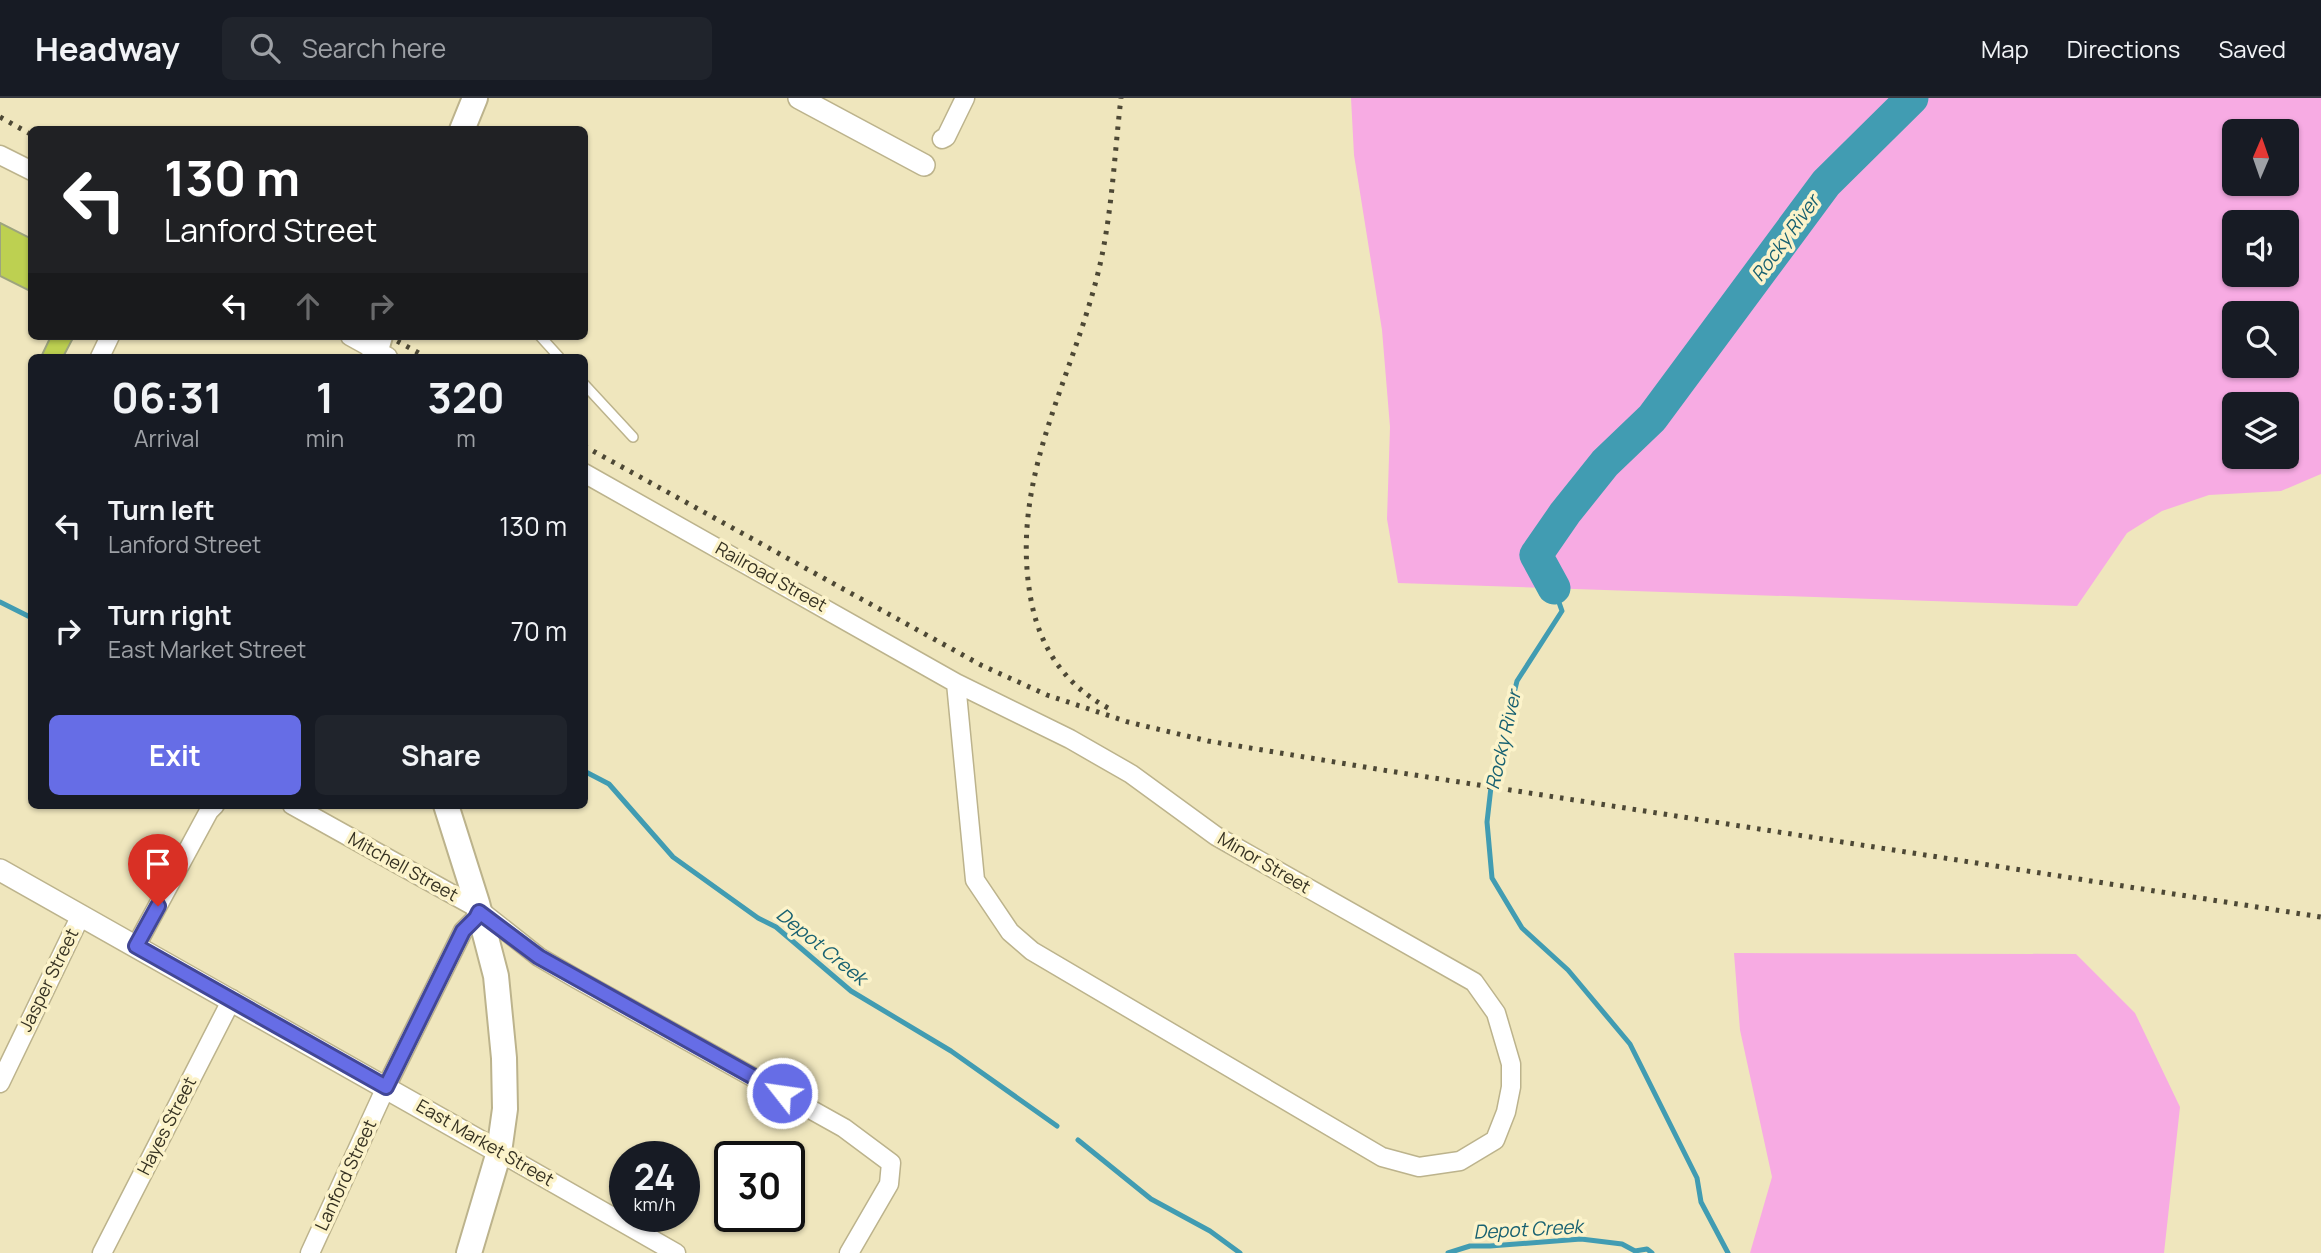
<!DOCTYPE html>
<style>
:root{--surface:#171b24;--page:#20242c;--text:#f1f3f6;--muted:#9ea1a6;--line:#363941;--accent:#666de6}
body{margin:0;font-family:Manrope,sans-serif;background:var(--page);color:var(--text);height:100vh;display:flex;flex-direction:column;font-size:26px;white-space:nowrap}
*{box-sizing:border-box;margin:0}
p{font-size:23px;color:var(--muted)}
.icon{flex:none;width:38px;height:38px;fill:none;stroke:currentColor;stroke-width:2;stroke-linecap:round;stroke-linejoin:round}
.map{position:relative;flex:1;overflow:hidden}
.side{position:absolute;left:28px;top:256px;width:560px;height:455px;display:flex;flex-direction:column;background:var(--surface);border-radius:10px;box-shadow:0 2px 5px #0004}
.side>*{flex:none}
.banner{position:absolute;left:28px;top:28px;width:560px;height:214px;border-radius:10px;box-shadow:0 2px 5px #0004;background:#202124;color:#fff;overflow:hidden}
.needle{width:46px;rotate:2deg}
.tools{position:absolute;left:2222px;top:21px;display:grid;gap:14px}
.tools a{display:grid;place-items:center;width:77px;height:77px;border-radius:10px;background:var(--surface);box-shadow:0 2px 5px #0004;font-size:35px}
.speed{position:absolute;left:609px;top:1043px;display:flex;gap:14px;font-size:35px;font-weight:700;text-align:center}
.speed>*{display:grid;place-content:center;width:91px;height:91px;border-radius:50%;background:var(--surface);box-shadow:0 2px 5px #0004;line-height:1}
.speed small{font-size:18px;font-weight:400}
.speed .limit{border:4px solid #111;border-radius:10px;background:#fff;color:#111}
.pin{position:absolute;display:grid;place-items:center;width:60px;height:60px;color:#fff;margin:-72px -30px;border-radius:50% 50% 50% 0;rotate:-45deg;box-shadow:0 0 7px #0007}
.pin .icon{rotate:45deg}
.me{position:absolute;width:77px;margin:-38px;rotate:300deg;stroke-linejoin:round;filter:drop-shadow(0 0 5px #0008)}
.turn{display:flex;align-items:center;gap:24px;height:147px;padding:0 21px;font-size:32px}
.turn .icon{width:91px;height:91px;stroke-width:2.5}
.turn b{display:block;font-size:49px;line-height:60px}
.lanes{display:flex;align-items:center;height:66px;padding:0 21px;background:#0003;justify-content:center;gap:35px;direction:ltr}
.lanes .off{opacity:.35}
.eta{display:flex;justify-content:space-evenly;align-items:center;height:119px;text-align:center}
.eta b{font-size:42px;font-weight:700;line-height:49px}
.action{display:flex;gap:14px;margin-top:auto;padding:14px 21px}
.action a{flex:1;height:80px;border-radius:10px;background:var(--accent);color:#fff;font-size:28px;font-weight:700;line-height:80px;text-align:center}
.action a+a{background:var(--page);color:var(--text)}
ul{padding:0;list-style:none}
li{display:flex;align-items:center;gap:21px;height:105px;padding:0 21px}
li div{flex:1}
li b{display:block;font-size:26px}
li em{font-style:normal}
header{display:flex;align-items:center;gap:42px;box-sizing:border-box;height:98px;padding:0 35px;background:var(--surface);border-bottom:2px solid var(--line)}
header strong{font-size:33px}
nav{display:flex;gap:38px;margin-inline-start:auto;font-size:24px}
.search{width:490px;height:63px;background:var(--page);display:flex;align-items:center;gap:18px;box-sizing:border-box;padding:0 24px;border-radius:10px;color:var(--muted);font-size:26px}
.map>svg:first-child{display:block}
.green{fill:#f7abe3;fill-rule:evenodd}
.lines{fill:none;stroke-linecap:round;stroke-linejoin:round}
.stream{stroke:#419cb2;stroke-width:5}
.river{stroke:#419cb2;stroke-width:33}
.building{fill:#bdd051;stroke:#9da47e;stroke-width:2}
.service-casing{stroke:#bcb38c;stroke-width:12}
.minor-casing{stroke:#bcb38c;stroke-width:21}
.tertiary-casing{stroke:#bcb38c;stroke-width:24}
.secondary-casing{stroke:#bcb38c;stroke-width:28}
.service{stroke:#fff;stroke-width:9}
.minor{stroke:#fff;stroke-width:18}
.tertiary{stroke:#fff;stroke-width:21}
.secondary{stroke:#fff;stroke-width:24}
.rail{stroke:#4d4835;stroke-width:5;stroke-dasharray:3.5 7;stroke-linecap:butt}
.route-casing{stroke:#424796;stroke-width:18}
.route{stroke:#666de6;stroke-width:12}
.labels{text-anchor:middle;stroke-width:7;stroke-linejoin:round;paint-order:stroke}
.street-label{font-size:18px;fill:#363222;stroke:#fcf3ca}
.water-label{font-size:19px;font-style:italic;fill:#186171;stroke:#fcf3ca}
</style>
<header>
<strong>Headway</strong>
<div class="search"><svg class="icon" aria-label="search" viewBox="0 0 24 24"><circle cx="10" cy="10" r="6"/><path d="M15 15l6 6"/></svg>Search here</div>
<nav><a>Map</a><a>Directions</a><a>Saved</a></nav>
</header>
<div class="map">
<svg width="2321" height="1155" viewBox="0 0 2321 1155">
<rect width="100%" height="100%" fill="#efe6bd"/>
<path class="green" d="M 1351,0 L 2321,0 L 2321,376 L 2281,393 L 2209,397 L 2162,413 L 2127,435 L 2077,508 L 1398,485 L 1387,421 L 1390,329 L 1382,232 L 1354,57 ZM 2235,33 L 2287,33 L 2287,86 L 2235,86 ZM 2235,124 L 2287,124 L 2287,177 L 2235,177 ZM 2235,215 L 2287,215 L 2287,268 L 2235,268 ZM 2235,306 L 2287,306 L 2287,359 L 2235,359 Z
M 1734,855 L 2076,856 L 2135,915 L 2180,1009 L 2164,1155 L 1750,1155 L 1772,1079 L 1740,932 Z"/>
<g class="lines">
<path class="stream" d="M 1554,490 L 1562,513 L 1517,583 L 1491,689 L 1487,724 L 1492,780 L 1522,830 L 1568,872 L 1630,946 L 1697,1080 L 1701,1104 L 1728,1155
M 0,504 L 32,520
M 584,673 L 609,686 L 673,759 L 758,820 L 776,829 L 851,893 L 951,953 L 1057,1028
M 1078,1042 L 1151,1101 L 1210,1133 L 1240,1155
M 1448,1155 L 1470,1148 L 1490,1148 L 1581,1141 L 1622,1146 L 1635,1153 L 1647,1151 L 1652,1155"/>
<path class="river" d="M 1554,490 L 1536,457 L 1565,415 L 1605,365 L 1652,320 L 1826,85 L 1912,0"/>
</g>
<path class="building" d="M 0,125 L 32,141 L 32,194 L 0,178 Z
M 51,238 L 74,238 L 63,259 L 41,259 Z"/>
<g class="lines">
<defs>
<path id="service" d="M 540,238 L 559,259
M 584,286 L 633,339"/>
<path id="minor" d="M 942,41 L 946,39 L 965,0
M 0,57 L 32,73
M 350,238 L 388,259
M 100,259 L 110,238
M 584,375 L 956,585
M 956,585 L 1070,641 L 1131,676 L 1216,738 L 1474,884 L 1496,915 L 1511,966 L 1511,989 L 1506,1014 L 1495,1042 L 1460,1063 L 1419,1069 L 1382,1059 L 1032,853 L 1010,834 L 975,782 Z
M 292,707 L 477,810 L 539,859 L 575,880 L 844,1030 L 891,1065 L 889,1086 L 849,1155
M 136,848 L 209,713 L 215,707
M 0,985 L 81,817
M 499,1054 L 676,1155
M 102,1155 L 232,901
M 310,1155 L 386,989 L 463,833 L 476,820 L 479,814"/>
<path id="tertiary" d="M 799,0 L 924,67
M 0,772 L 499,1054"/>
<path id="secondary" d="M 462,32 L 475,0
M 374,259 L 380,238
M 446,707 L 477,805 L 496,878 L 504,960 L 505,1011 L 499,1054 L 469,1155"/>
</defs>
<use href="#service" class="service-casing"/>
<use href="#minor" class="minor-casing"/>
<use href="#tertiary" class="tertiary-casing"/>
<use href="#secondary" class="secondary-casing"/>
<use href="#service" class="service"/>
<use href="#minor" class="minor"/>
<use href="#tertiary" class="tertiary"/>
<use href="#secondary" class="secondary"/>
<path class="rail" d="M 0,19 L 32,37
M 388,238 L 426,259
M 584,348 L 981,567 L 1047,597 L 1128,624 L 1208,643 L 1389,673 L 2321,819
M 1108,610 C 1065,587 1040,550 1031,502 C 1009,384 1069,289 1097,179 C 1112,121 1114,59 1121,0"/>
</g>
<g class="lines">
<defs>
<path id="route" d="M 158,808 L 136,848 L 386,989 L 463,833 L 476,820 L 479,814 L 539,859 L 782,995"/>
</defs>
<use href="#route" class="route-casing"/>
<use href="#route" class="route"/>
</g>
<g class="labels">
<g class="street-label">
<text transform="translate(771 479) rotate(29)" y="6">Railroad Street</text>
<text transform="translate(1264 765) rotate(30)" y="6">Minor Street</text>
<text transform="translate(403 769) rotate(29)" y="6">Mitchell Street</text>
<text transform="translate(49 882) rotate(-64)" y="6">Jasper Street</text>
<text transform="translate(167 1028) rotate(-63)" y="6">Hayes Street</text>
<text transform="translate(485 1045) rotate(30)" y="6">East Market Street</text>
<text transform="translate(346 1077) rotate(-65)" y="6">Lanford Street</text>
</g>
<g class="water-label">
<text transform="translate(1785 140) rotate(-54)" y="7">Rocky River</text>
<text transform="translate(1503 642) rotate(-77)" y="7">Rocky River</text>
<text transform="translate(822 848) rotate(39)" y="7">Depot Creek</text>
<text transform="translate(1528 1131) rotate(-3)" y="7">Depot Creek</text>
</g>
</g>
</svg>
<div class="tools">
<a><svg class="needle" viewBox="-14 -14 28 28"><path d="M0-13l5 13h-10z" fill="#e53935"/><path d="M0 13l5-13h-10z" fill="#9ea1a6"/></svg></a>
<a><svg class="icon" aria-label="sound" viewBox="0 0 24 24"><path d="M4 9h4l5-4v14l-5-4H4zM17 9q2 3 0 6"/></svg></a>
<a><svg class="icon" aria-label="search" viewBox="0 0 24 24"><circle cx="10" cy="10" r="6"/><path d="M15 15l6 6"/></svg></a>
<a><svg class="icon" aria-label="layers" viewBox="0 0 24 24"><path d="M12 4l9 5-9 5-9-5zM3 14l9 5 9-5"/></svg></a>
</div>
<div class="speed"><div>24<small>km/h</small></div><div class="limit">30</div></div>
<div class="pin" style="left:158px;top:808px;background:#d93025"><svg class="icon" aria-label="arrive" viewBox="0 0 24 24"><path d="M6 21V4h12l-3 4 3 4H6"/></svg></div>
<svg class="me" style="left:782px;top:995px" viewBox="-20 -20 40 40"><circle r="17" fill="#666de6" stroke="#fff" stroke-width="3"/><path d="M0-11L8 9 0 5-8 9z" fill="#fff"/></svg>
<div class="banner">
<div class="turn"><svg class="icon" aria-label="left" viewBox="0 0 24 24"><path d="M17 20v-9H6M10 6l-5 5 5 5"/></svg><div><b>130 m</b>Lanford Street</div></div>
<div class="lanes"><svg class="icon" aria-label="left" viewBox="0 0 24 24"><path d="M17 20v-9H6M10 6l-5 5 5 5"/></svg><svg class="icon off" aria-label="ahead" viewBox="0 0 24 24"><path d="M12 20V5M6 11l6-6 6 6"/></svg><svg class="icon off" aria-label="right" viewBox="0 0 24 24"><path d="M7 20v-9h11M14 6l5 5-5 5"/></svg></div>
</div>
<section class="side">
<div class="eta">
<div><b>06:31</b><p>Arrival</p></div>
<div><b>1</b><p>min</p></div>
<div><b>320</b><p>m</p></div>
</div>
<ul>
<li><svg class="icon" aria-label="left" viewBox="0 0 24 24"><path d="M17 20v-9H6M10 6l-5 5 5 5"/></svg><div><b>Turn left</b><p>Lanford Street</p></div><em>130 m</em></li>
<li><svg class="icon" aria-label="right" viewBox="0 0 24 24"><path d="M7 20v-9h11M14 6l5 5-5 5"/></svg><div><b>Turn right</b><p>East Market Street</p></div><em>70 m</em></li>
</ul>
<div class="action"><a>Exit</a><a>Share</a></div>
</section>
</div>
